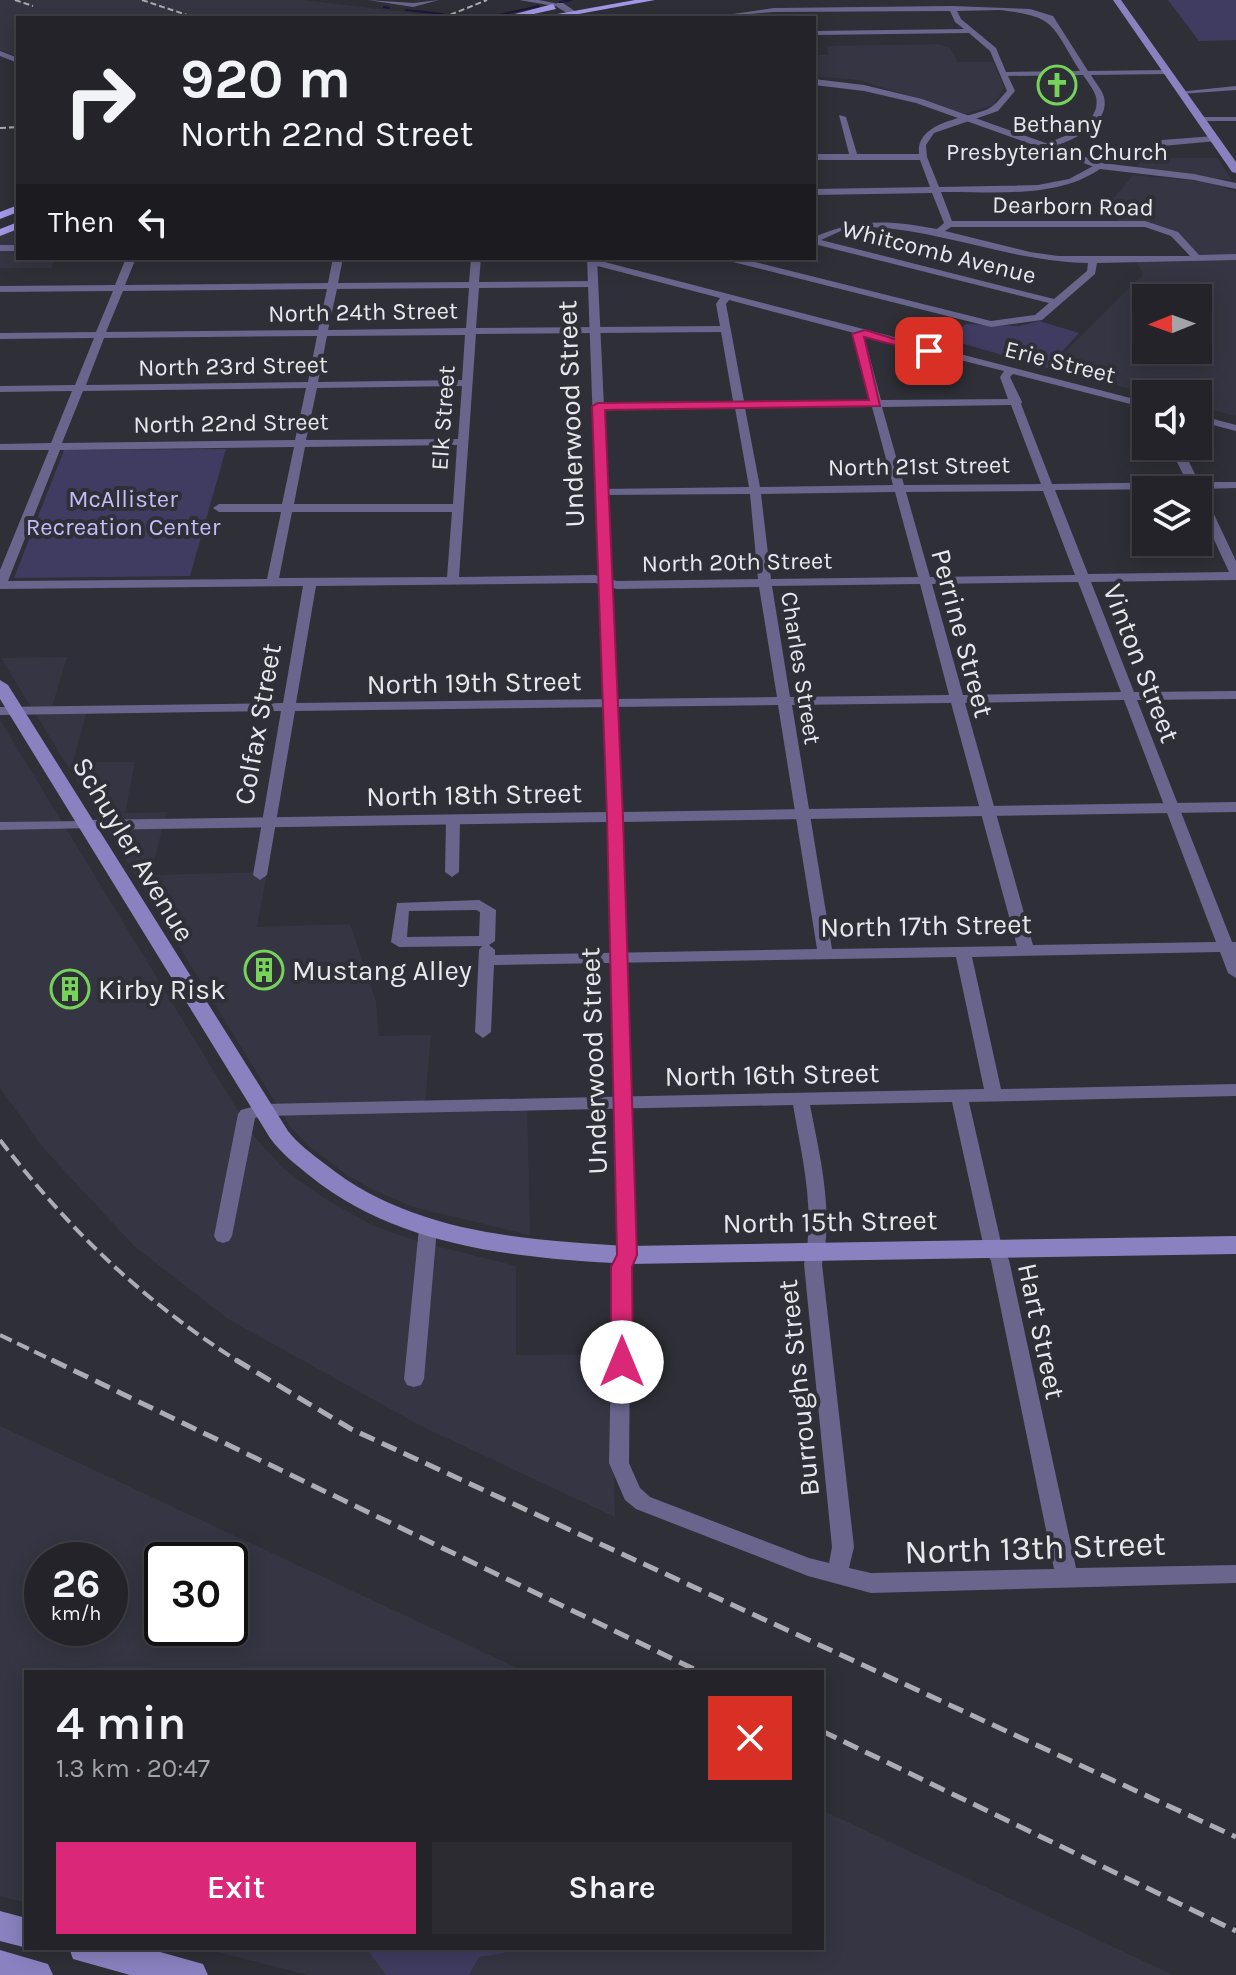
<!DOCTYPE html>
<meta charset="utf-8">
<style>
:root{--surface:#232329;--page:#2b2b31;--text:#f1f3f6;--muted:#a3a4a8;--line:#404046;--accent:#db2777}
body{margin:0;font-family:Karla,sans-serif;background:var(--page);color:var(--text);height:100vh;display:flex;flex-direction:column;font-size:30px;white-space:nowrap}
*{box-sizing:border-box;margin:0}
p{font-size:26px;color:var(--muted)}
.icon{flex:none;width:44px;height:44px;fill:none;stroke:currentColor;stroke-width:2;stroke-linecap:round;stroke-linejoin:round}
.map{position:relative;flex:1;overflow:hidden}
.panel{position:absolute;left:24px;top:1670px;width:800px;height:280px;display:flex;flex-direction:column;background:var(--surface);border-radius:0px;box-shadow:0 4px 20px #0003,0 0 0 2px var(--line)}
.panel>*{flex:none}
.banner{position:absolute;left:16px;top:16px;width:800px;height:244px;border-radius:0px;box-shadow:0 4px 20px #0003,0 0 0 2px var(--line);background:#232329;color:var(--text);overflow:hidden}
.needle{width:52px;rotate:269deg}
.fabs{position:absolute;left:1132px;top:284px;display:grid;gap:16px}
.fabs a{display:grid;place-items:center;width:80px;height:80px;border-radius:0px;background:var(--surface);box-shadow:0 4px 20px #0003,0 0 0 2px var(--line);font-size:40px}
.speed{position:absolute;left:24px;top:1542px;display:flex;gap:16px;font-size:40px;font-weight:700;text-align:center}
.speed>*{display:grid;place-content:center;width:104px;height:104px;border-radius:50%;background:var(--surface);box-shadow:0 4px 20px #0003,0 0 0 2px var(--line);line-height:1}
.speed small{font-size:20px;font-weight:400}
.speed .limit{border:4px solid #111;border-radius:12px;background:#fff;color:#111}
.pin{position:absolute;display:grid;place-items:center;width:68px;height:68px;color:#fff;margin:-34px;border-radius:16px;box-shadow:0 4px 12px #0006}
.me{position:absolute;width:88px;margin:-44px;rotate:0deg;stroke-linejoin:round;filter:drop-shadow(0 0 6px #0008)}
.turn{display:flex;align-items:center;gap:28px;height:168px;padding:0 32px;font-size:36px}
.turn .icon{width:104px;height:104px;stroke-width:2.5}
.turn b{display:block;font-size:56px;line-height:68px}
.then{display:flex;align-items:center;height:76px;padding:0 32px;background:#0003;gap:16px;font-size:30px}
.round{display:grid;place-items:center;flex:none;width:84px;height:84px;border-radius:0px;background:var(--page)}
.head{display:flex;align-items:center;justify-content:space-between;height:136px;padding:0 32px}
h1{font-size:48px;font-weight:600;line-height:60px}
.primary-button{display:flex;gap:16px;margin-top:auto;padding:16px 32px}
.primary-button a{flex:1;height:92px;border-radius:0px;background:var(--accent);color:#fff;font-size:32px;font-weight:600;line-height:92px;text-align:center}
.primary-button a+a{background:var(--page);color:var(--text)}
.map>svg:first-child{display:block}
.built{fill:#363543;fill-rule:evenodd}
.green{fill:#403c61}
.lines{fill:none;stroke-linecap:round;stroke-linejoin:round}
.stream{stroke:#1e153f;stroke-width:2}
.minor{fill:#69658c;fill-rule:evenodd}
.tertiary{fill:#69658c;fill-rule:evenodd}
.secondary{fill:#8a82c0;fill-rule:evenodd}
.primary{fill:#a399e9;fill-rule:evenodd}
.rail-far2{stroke:#acacb2;stroke-width:2;stroke-dasharray:6 3;stroke-linecap:butt}
.rail-far1{stroke:#acacb2;stroke-width:4;stroke-dasharray:13 6;stroke-linecap:butt}
.rail{stroke:#acacb2;stroke-width:5;stroke-dasharray:16 8;stroke-linecap:butt}
.route{fill:#db2777;stroke:#8e194d;stroke-width:2}
.labels{text-anchor:middle;stroke-width:8;stroke-linejoin:round;paint-order:stroke}
.far-poi-label{font-size:24px;fill:#e7e7ec;stroke:#2f2f37}
.far-street-label{font-size:24px;fill:#e7e7ec;stroke:#2f2f37}
.far-park-label{font-size:24px;fill:#c2bcf9;stroke:#2f2f37}
.street-label{font-size:28px;fill:#e7e7ec;stroke:#2f2f37}
.poi-label{font-size:28px;fill:#e7e7ec;stroke:#2f2f37;text-anchor:start}
.near-street-label{font-size:34px;fill:#e7e7ec;stroke:#2f2f37}
</style>
<div class="map">
<svg width="1236" height="1975" viewBox="0 0 1236 1975">
<rect width="100%" height="100%" fill="#2f2f37"/>
<path class="built" d="M 0,0 L 302,0 L 439,16 L 18,18 L 18,56 L 0,50 Z
M 939,44 L 950,48 L 958,62 L 993,62 L 1004,88 L 993,105 L 965,114 L 859,80 L 814,76 L 814,55 L 828,55 L 827,46 Z
M 1142,158 L 1217,158 L 1232,180 L 1136,169 Z
M 1133,175 L 1208,182 L 1236,192 L 1236,416 L 1198,406 L 1198,394 L 1149,394 L 1049,368 L 1143,274 L 1135,259 L 1195,257 L 1183,238 L 1155,226 L 1118,222 L 1108,204 ZM 1146,298 L 1198,298 L 1198,350 L 1146,350 Z
M 18,228 L 18,258 L 56,258 L 51,268 L 0,268 L 0,236 Z
M 67,657 L 52,707 L 88,707 L 73,762 L 135,762 L 125,813 L 166,812 L 151,875 L 267,872 L 257,927 L 350,924 L 376,1002 L 379,1036 L 431,1035 L 425,1103 L 527,1100 L 530,1235 L 413,1207 L 376,1191 L 350,1177 L 309,1146 L 290,1126 L 1,658 Z
M 0,720 L 252,1134 L 284,1169 L 322,1197 L 374,1226 L 417,1241 L 516,1266 L 516,1355 L 610,1354 L 615,1517 L 425,1428 L 228,1319 L 134,1246 L 45,1150 L 0,1088 Z
M 0,1426 L 526,1672 L 26,1672 L 26,1903 L 0,1896 ZM 110,1560 L 110,1628 L 42,1628 L 42,1560 ZM 230,1560 L 230,1628 L 162,1628 L 162,1560 Z
M 822,1810 L 1173,1975 L 308,1975 L 203,1948 L 822,1948 Z"/>
<path class="green" d="M 1168,0 L 1236,0 L 1236,40 L 1199,41 Z
M 1039,321 L 1079,333 L 1047,368 L 947,339 L 966,324 L 1019,326 Z
M 226,449 L 190,576 L 14,578 L 64,450 Z
M 366,1948 L 511,1948 L 504,1953 L 479,1957 L 469,1975 L 386,1975 Z"/>
<g class="lines">
<path class="stream" d="M 560,2 L 571,0
M 384,7 L 389,8
M 406,10 L 443,14
M 458,15 L 483,18
M 486,18 L 539,6"/>
<path class="minor" d="M 368,0 L 413,3 L 439,0 L 413,7 Z
M 519,0 L 539,0 L 564,5 L 560,7 Z
M 952,6 L 1030,9 L 1053,16 L 1088,71 L 1167,70 L 1171,72 L 1167,74 L 1091,75 C 1095,82 1102,90 1104,97 C 1113,136 1036,152 1010,159 L 1006,156 L 1007,154 C 1032,147 1104,133 1096,97 C 1094,90 1088,82 1083,75 L 1008,76 L 1015,91 L 998,111 L 934,133 L 926,145 L 927,157 L 939,187 L 1038,185 L 1069,179 L 1097,164 L 1104,166 C 1060,200 994,191 941,192 L 952,221 L 1145,221 L 1178,232 L 1199,255 L 1236,254 L 1236,260 L 1097,263 L 1095,274 L 1042,320 L 991,327 L 725,260 L 723,258 L 739,258 L 991,321 L 1035,315 L 1049,303 L 814,244 L 814,237 C 857,218 891,220 937,229 L 944,223 L 932,193 L 814,195 L 814,189 L 930,187 L 920,160 L 814,160 L 814,154 L 849,154 L 839,115 L 846,117 L 857,154 L 919,154 C 916,121 965,119 988,109 C 996,105 1001,97 1007,91 L 990,51 L 969,33 L 814,35 L 814,31 L 964,29 L 955,22 L 950,11 L 774,12 L 705,18 L 774,8 ZM 999,10 C 1057,16 1051,25 1080,71 L 1006,72 L 996,48 L 961,19 L 957,11 ZM 871,227 C 945,231 1014,262 1088,263 L 1087,271 L 1054,299 L 821,240 L 843,230 ZM 951,227 L 1145,227 L 1171,236 L 1190,256 L 1058,256 L 1030,252 L 945,231 Z
M 0,51 L 18,58 L 18,63 L 0,56 Z
M 1236,86 L 1236,90 L 1181,94 L 1177,92 Z
M 1200,117 L 1236,117 L 1236,121 L 1197,121 Z
M 1214,136 L 1218,139 L 1217,141 L 1162,146 L 1158,143 L 1162,140 Z
M 0,245 L 18,245 L 18,251 L 0,251 Z
M 126,258 L 136,258 L 125,285 L 328,283 L 333,258 L 343,258 L 338,283 L 469,282 L 471,258 L 481,258 L 479,282 L 593,281 L 598,284 L 593,287 L 479,288 L 476,328 L 720,326 L 716,304 L 720,298 L 590,264 L 590,260 L 593,259 L 1146,402 L 1146,408 L 1013,374 L 1010,377 L 1022,402 L 1021,404 L 1052,484 L 1187,482 L 1169,446 L 1181,446 L 1199,482 L 1236,482 L 1236,488 L 1202,489 L 1236,561 L 1236,580 L 1091,582 L 1134,692 L 1236,691 L 1236,699 L 1137,700 L 1232,942 L 1236,942 L 1236,978 L 1228,973 L 1220,952 L 972,957 L 1001,1089 L 1236,1084 L 1236,1096 L 969,1102 L 1002,1247 L 1009,1260 L 1076,1568 L 1236,1565 L 1236,1583 L 871,1593 L 808,1576 L 636,1509 L 625,1500 L 609,1463 L 613,1267 L 620,1250 L 627,1248 L 634,1250 L 636,1255 L 631,1267 L 629,1463 L 640,1488 L 650,1497 L 809,1558 L 829,1563 L 832,1547 L 804,1264 C 816,1212 802,1157 793,1105 L 262,1116 L 255,1118 L 232,1236 L 229,1241 L 223,1243 L 217,1241 L 214,1236 L 238,1114 L 241,1110 L 262,1104 L 984,1089 L 956,957 L 494,965 L 491,1032 L 483,1038 L 475,1032 L 479,950 L 482,946 L 399,947 L 391,942 L 397,903 L 479,900 L 496,910 L 495,941 L 489,945 L 495,950 L 495,955 L 817,949 L 778,705 L 295,711 L 267,875 L 260,880 L 253,875 L 281,711 L 0,715 L 0,707 L 283,703 L 303,586 L 0,589 L 0,570 L 49,450 L 0,450 L 0,444 L 51,443 L 72,391 L 0,392 L 0,386 L 75,385 L 94,338 L 0,339 L 0,333 L 96,332 L 113,291 L 0,292 L 0,286 L 115,285 ZM 469,288 L 466,328 L 328,330 L 337,289 ZM 327,289 L 318,330 L 106,332 L 123,291 ZM 729,300 L 854,333 L 870,400 L 744,401 L 726,304 ZM 721,332 L 733,401 L 598,403 L 593,406 L 598,409 L 735,408 L 749,487 L 602,489 L 596,492 L 602,495 L 750,494 L 758,579 L 617,581 L 595,575 L 459,577 L 476,334 ZM 465,335 L 462,380 L 318,382 L 327,336 ZM 317,336 L 308,382 L 86,385 L 104,338 ZM 864,336 L 1004,371 L 1000,377 L 1008,399 L 881,400 ZM 462,386 L 458,439 L 306,440 L 317,388 ZM 306,388 L 295,440 L 62,443 L 83,391 ZM 1011,405 L 1041,484 L 904,485 L 882,407 ZM 872,407 L 893,485 L 760,487 L 745,408 ZM 457,445 L 453,504 L 294,504 L 305,447 ZM 294,447 L 282,504 L 219,504 L 213,508 L 219,512 L 281,512 L 267,579 L 8,581 L 60,450 ZM 1191,489 L 1198,490 L 1198,505 L 1229,572 L 1088,574 L 1055,490 ZM 1043,491 L 1075,575 L 930,577 L 906,492 ZM 895,492 L 918,577 L 771,579 L 761,494 ZM 292,512 L 452,512 L 447,577 L 279,578 ZM 1078,582 L 1121,692 L 963,695 L 932,584 ZM 595,583 L 617,589 L 759,587 L 777,697 L 296,703 L 316,586 ZM 920,584 L 949,695 L 790,697 L 772,586 ZM 1124,700 L 1216,942 L 1033,945 L 965,703 ZM 951,703 L 1017,946 L 832,949 L 792,705 ZM 476,910 L 480,912 L 479,936 L 407,937 L 409,911 ZM 952,1102 L 984,1248 L 991,1261 L 1054,1569 L 871,1573 L 849,1568 L 854,1547 L 822,1264 C 834,1212 820,1157 810,1105 Z
M 1198,415 L 1236,425 L 1236,431 L 1198,421 Z
M 453,816 L 460,820 L 459,872 L 452,877 L 445,872 L 446,820 Z
M 87,821 L 94,825 L 92,828 L 0,830 L 0,822 Z
M 428,1221 L 434,1223 L 437,1228 L 424,1379 L 421,1385 L 414,1387 L 407,1385 L 404,1379 L 419,1228 L 422,1223 Z"/>
<path class="tertiary" d="M 557,3 L 563,3 L 585,18 L 575,18 L 557,7 Z
M 814,79 L 864,85 L 922,99 L 1102,163 L 1194,174 L 1236,183 L 1236,189 L 1194,180 L 1100,169 L 916,103 L 864,91 L 814,85 Z
M 587,258 L 597,258 L 623,812 L 1236,802 L 1236,812 L 623,822 L 637,1255 L 634,1261 L 627,1263 L 620,1261 L 617,1255 L 607,822 L 87,830 L 79,825 L 87,820 L 607,812 Z"/>
<path class="secondary" d="M 1113,0 L 1121,0 L 1236,162 L 1236,173 L 1232,172 Z
M 0,680 L 8,685 L 288,1131 C 298,1144 312,1154 325,1164 C 411,1233 523,1240 629,1246 L 1236,1236 L 1236,1254 L 629,1264 C 518,1258 399,1248 310,1176 C 295,1164 281,1153 270,1138 L 0,699 Z
M 0,1911 L 26,1918 L 27,1948 L 0,1941 Z
M 69,1948 L 146,1948 L 203,1964 L 208,1975 L 130,1975 L 73,1959 Z
M 0,1950 L 48,1964 L 53,1975 L 0,1975 Z"/>
<path class="primary" d="M 635,0 L 655,0 L 557,18 L 535,18 Z
M 553,4 L 556,9 L 516,18 L 499,18 Z
M 18,205 L 18,212 L 0,219 L 0,212 Z
M 18,222 L 18,229 L 0,236 L 0,229 Z"/>
<path class="rail-far2" d="M 15,0 L 33,6
M 142,0 L 196,18
M 442,18 L 487,0
M 0,128 L 18,127"/>
<path class="rail-far1" d="M 0,1140 C 71,1232 141,1299 239,1362
M 0,1335 L 56,1362"/>
<path class="rail" d="M 52,1360 L 700,1672
M 236,1360 L 351,1429 L 1236,1837
M 822,1731 L 1236,1931"/>
</g>
<path class="route" d="M 865,330 L 934,351 L 929,354 L 864,337 L 880,406 L 605,410 L 623,818 L 637,1255 L 632,1267 L 633,1362 L 630,1368 L 622,1371 L 614,1368 L 611,1362 L 611,1267 L 617,1255 L 607,818 L 592,406 L 598,403 L 869,400 L 852,334 Z"/>
<defs>
<symbol id="church-ring" viewBox="-11 -11 22 22"><circle r="9.5" fill="#2f2f37" stroke="#76d25a" stroke-width="1.5"/><path d="M-1.2-6h2.4v3.5h3.3v2.4h-3.3V6h-2.4V-.1h-3.3v-2.4h3.3Z" fill="#76d25a"/></symbol>
<symbol id="building-ring" viewBox="-11 -11 22 22"><circle r="9.5" fill="#2f2f37" stroke="#76d25a" stroke-width="1.5"/><path d="M-4-6H4V6H1V3H-1V6H-4ZM-2.5-4.3h1.7v1.8h-1.7ZM.8-4.3h1.7v1.8H.8ZM-2.5-1h1.7V.8h-1.7ZM.8-1h1.7V.8H.8Z" fill="#76d25a"/></symbol>
</defs>
<g fill-rule="evenodd">
<use href="#church-ring" x="1035" y="63" width="44" height="44"/>
<use href="#building-ring" x="242" y="948" width="44" height="44"/>
<use href="#building-ring" x="48" y="967" width="44" height="44"/>
</g>
<g class="labels">
<g class="far-poi-label">
<text x="1057" y="132">Bethany<tspan x="1057" dy="28">Presbyterian Church</tspan></text>
</g>
<g class="far-street-label">
<text transform="translate(1073 206) rotate(1)" y="8">Dearborn Road</text>
<text transform="translate(939 252) rotate(14)" y="8">Whitcomb Avenue</text>
<text transform="translate(363 312) rotate(-1)" y="8">North 24th Street</text>
<text transform="translate(1060 362) rotate(14)" y="8">Erie Street</text>
<text transform="translate(233 366) rotate(-1)" y="8">North 23rd Street</text>
<text transform="translate(443 418) rotate(-86)" y="8">Elk Street</text>
<text transform="translate(231 423) rotate(-1)" y="8">North 22nd Street</text>
<text transform="translate(919 466) rotate(-1)" y="8">North 21st Street</text>
<text transform="translate(737 562) rotate(-1)" y="8">North 20th Street</text>
<text transform="translate(801 668) rotate(81)" y="8">Charles Street</text>
</g>
<g class="far-park-label">
<text x="123" y="507">McAllister<tspan x="123" dy="28">Recreation Center</tspan></text>
</g>
<g class="street-label">
<text transform="translate(570 414) rotate(-92)" y="10">Underwood Street</text>
<text transform="translate(963 633) rotate(75)" y="10">Perrine Street</text>
<text transform="translate(1142 663) rotate(69)" y="10">Vinton Street</text>
<text transform="translate(474 682) rotate(-1)" y="10">North 19th Street</text>
<text transform="translate(257 724) rotate(-80)" y="10">Colfax Street</text>
<text transform="translate(474 794) rotate(-1)" y="10">North 18th Street</text>
<text transform="translate(134 849) rotate(59)" y="10">Schuyler Avenue</text>
<text transform="translate(926 925) rotate(-1)" y="10">North 17th Street</text>
<text transform="translate(593 1061) rotate(-92)" y="10">Underwood Street</text>
<text transform="translate(772 1074) rotate(-1)" y="10">North 16th Street</text>
<text transform="translate(830 1221) rotate(-1)" y="10">North 15th Street</text>
<text transform="translate(1042 1331) rotate(78)" y="10">Hart Street</text>
<text transform="translate(798 1388) rotate(-96)" y="10">Burroughs Street</text>
</g>
<g class="poi-label">
<text x="292" y="980">Mustang Alley</text>
<text x="98" y="999">Kirby Risk</text>
</g>
<g class="near-street-label">
<text transform="translate(1035 1547) rotate(-2)" y="12">North 13th Street</text>
</g>
</g>
</svg>
<div class="fabs">
<a><svg class="needle" viewBox="-14 -14 28 28"><path d="M0-13l5 13h-10z" fill="#e53935"/><path d="M0 13l5-13h-10z" fill="#a3a4a8"/></svg></a>
<a><svg class="icon" aria-label="sound" viewBox="0 0 24 24"><path d="M4 9h4l5-4v14l-5-4H4zM17 9q2 3 0 6"/></svg></a>
<a><svg class="icon" aria-label="layers" viewBox="0 0 24 24"><path d="M12 4l9 5-9 5-9-5zM3 14l9 5 9-5"/></svg></a>
</div>
<div class="speed"><div>26<small>km/h</small></div><div class="limit">30</div></div>
<div class="pin" style="left:929px;top:351px;background:#d93025"><svg class="icon" aria-label="arrive" viewBox="0 0 24 24"><path d="M6 21V4h12l-3 4 3 4H6"/></svg></div>
<svg class="me" style="left:622px;top:1362px" viewBox="-20 -20 40 40"><circle r="19" fill="#fff"/><path d="M0-13L10 11 0 6-10 11z" fill="#db2777"/></svg>
<div class="banner">
<div class="turn"><svg class="icon" aria-label="right" viewBox="0 0 24 24"><path d="M7 20v-9h11M14 6l5 5-5 5"/></svg><div><b>920 m</b>North 22nd Street</div></div>
<div class="then">Then<svg class="icon" aria-label="left" viewBox="0 0 24 24"><path d="M17 20v-9H6M10 6l-5 5 5 5"/></svg></div>
</div>
<section class="panel">
<div class="head"><div><h1>4 min</h1><p>1.3 km · 20:47</p></div><a class="round" style="background:#d93025;color:#fff"><svg class="icon" aria-label="close" viewBox="0 0 24 24"><path d="M6 6l12 12M18 6L6 18"/></svg></a></div>
<div class="primary-button"><a>Exit</a><a>Share</a></div>
</section>
</div>
